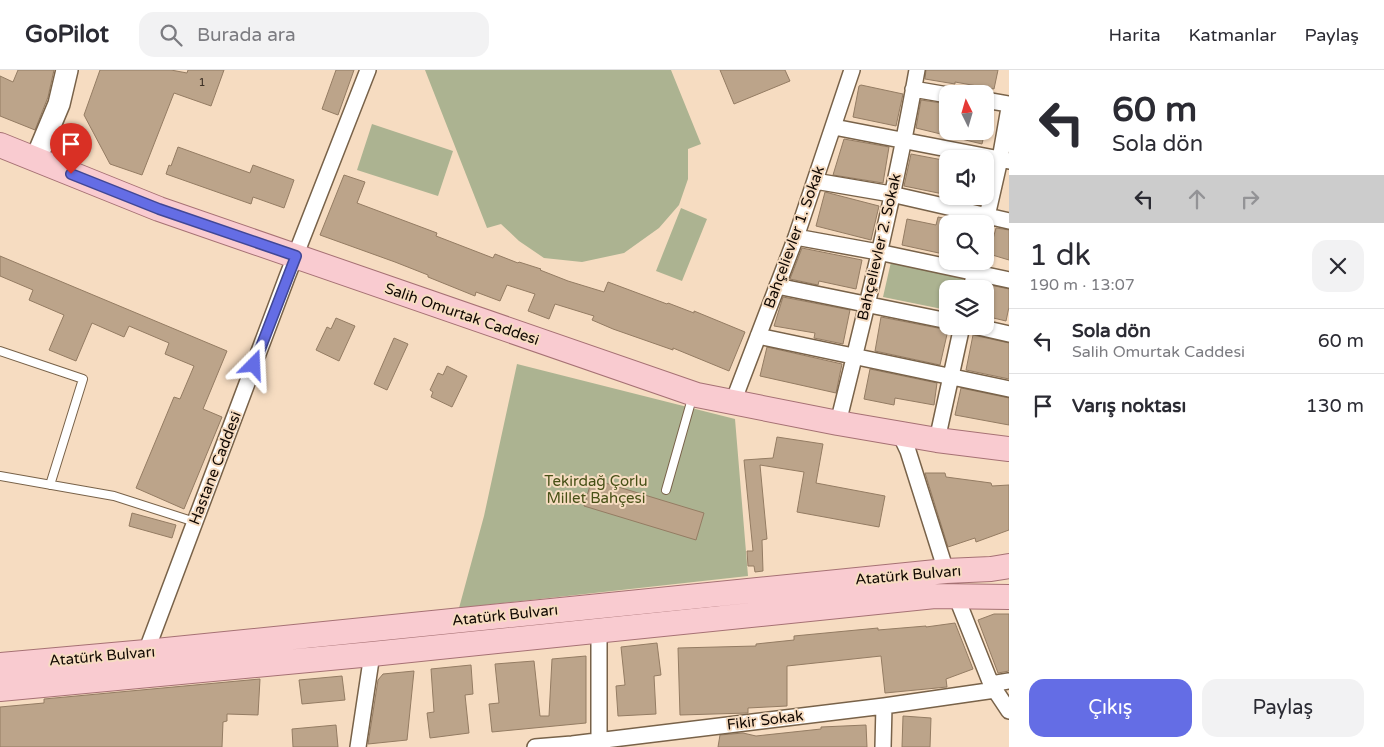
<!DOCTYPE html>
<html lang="tr">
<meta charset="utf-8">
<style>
:root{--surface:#fff;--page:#f2f2f3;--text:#2b2b33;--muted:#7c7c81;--line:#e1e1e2;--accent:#646de5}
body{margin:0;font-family:"Varela Round",sans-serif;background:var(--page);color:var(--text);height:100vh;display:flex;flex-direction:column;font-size:19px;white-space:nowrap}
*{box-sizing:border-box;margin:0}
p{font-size:16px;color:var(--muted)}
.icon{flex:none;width:28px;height:28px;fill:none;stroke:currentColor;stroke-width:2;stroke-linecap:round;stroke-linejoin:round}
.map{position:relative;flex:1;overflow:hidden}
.side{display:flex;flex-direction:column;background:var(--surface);width:375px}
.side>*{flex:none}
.banner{background:#fff;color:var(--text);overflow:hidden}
.needle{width:32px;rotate:355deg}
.controls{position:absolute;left:939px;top:15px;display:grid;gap:10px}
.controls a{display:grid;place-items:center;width:55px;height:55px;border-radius:10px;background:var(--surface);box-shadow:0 1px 4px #0004;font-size:25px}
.pin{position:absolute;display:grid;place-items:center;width:42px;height:42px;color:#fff;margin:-51px -21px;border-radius:50% 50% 50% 0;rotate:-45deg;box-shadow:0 0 5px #0007}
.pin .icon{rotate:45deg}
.me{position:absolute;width:55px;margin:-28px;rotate:21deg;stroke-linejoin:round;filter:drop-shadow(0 0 4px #0008)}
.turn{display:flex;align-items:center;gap:18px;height:105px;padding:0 20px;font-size:22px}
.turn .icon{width:65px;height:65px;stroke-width:2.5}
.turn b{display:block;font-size:35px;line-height:42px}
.lanes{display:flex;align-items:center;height:48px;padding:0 20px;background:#0003;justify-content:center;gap:25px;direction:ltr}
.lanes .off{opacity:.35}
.round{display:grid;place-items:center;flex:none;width:52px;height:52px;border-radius:15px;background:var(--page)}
.headline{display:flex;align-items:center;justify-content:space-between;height:85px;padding:0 20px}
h1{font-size:30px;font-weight:600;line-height:38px}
.action{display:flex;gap:10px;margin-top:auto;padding:10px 20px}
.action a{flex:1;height:58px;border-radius:15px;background:var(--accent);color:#fff;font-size:20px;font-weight:600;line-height:58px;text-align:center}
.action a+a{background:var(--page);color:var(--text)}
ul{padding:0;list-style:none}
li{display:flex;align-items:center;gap:15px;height:65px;padding:0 20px;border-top:1px solid var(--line)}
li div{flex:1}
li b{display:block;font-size:19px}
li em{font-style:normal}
header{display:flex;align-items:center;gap:30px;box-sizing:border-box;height:70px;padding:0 25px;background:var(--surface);border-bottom:1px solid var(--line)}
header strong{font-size:24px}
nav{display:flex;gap:28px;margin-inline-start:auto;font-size:18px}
.search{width:350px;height:45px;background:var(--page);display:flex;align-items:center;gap:12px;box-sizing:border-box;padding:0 18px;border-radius:15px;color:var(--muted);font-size:19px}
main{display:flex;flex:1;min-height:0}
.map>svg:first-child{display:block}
.green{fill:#acb391}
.building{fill:#bca48a;stroke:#947c63}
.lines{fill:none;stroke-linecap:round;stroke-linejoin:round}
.lane-casing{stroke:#786249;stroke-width:10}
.street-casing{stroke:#786249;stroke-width:18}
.secondary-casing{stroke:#786249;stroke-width:24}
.primary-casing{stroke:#a67174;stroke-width:26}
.lane{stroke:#fff;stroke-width:8}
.street{stroke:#fff;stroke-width:15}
.secondary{stroke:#fff;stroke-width:21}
.primary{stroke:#f9cbd0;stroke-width:24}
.route-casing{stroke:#414795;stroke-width:12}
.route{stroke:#646de5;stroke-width:9}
.labels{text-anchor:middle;stroke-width:4;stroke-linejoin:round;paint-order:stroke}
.number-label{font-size:12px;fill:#3c3025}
.street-label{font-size:15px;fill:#120903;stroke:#f6dcc1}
.park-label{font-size:15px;fill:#475016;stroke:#f6dcc1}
</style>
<header>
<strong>GoPilot</strong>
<div class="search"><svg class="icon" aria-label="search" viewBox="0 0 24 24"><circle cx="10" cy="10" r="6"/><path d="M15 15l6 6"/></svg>Burada ara</div>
<nav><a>Harita</a><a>Katmanlar</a><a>Paylaş</a></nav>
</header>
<main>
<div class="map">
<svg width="1009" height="677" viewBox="0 0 1009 677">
<rect width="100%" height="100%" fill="#f6dcc1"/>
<path class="green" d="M 425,0 L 671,0 L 701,74 L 688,79 L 688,109 L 679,135 L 659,158 L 624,183 L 582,192 L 544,188 L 519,171 L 501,154 L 487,158 Z
M 372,54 L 453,81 L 438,126 L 357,100 Z
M 681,138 L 707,149 L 682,211 L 656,201 Z
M 891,192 L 964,207 L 961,219 L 948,219 L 947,240 L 883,227 Z
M 517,294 L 735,349 L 748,506 L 459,538 L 484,446 Z"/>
<path class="building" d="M 18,0 L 54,0 L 48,27 L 35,60 L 0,46 L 0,6 L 13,12 Z
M 100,0 L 171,0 L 187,3 L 188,0 L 224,0 L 211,36 L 174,23 L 142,105 L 110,94 L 84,45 Z
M 336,0 L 354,0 L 338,45 L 322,39 Z
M 720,0 L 785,0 L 790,11 L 734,34 Z
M 926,0 L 998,0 L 994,19 L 955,12 L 955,14 L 925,9 Z
M 861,15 L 903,24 L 896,56 L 853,47 L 859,16 Z
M 921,30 L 948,34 L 948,61 L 985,61 L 982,74 L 916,58 Z
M 844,69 L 889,77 L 883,113 L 833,105 Z
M 178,77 L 250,103 L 253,95 L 294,110 L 284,138 L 253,127 L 251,134 L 166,104 L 169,95 L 171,96 Z
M 911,84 L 948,91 L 948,125 L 904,116 Z
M 344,105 L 365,112 L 357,133 L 437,163 L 436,166 L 493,188 L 495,184 L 518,193 L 519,192 L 541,199 L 540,200 L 568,211 L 604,222 L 608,212 L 667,234 L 668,233 L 694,243 L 694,241 L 745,262 L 729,301 L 673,278 L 673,280 L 613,259 L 592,250 L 594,246 L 555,234 L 549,249 L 528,241 L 535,224 L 507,215 L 500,231 L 476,222 L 475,226 L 428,207 L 428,205 L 395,192 L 320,165 Z
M 825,122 L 879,136 L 871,170 L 816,156 Z
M 938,147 L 948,149 L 948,185 L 902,175 L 907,149 L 936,155 Z
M 996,158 L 1009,160 L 1009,190 L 989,184 Z
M 802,178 L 862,190 L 856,219 L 819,211 L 818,215 L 790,209 Z
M 0,186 L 227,281 L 203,339 L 222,347 L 184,439 L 136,418 L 174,327 L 180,329 L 194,296 L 165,284 L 169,273 L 129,256 L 124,267 L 92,253 L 76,291 L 49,280 L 64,245 L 29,230 L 33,220 L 0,206 Z
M 985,214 L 1009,219 L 1009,237 L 1006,251 L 985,246 Z
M 783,227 L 850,240 L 843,274 L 814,268 L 815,263 L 774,256 Z
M 881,247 L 948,260 L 940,295 L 875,281 Z
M 336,248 L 355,256 L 339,291 L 316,280 L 327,257 L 331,259 Z
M 973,265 L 1009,273 L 1009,309 L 966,300 Z
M 394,268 L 408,274 L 387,320 L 374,314 Z
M 767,277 L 842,294 L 836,323 L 760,306 Z
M 447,296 L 467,306 L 452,337 L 431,327 L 433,322 L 430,320 L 438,303 L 443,305 Z
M 870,299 L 937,313 L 934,335 L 895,328 L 894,335 L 864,329 Z
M 961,318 L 1009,328 L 1009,355 L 955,345 Z
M 777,367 L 823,374 L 816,413 L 885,426 L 879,457 L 797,442 L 804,402 L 760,395 L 767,469 L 762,470 L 763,501 L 755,502 L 754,496 L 748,496 L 747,481 L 753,481 L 744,390 L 773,388 Z
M 925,403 L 945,403 L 946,407 L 991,413 L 992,416 L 1009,415 L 1009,460 L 976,472 L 975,468 L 948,477 Z
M 592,409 L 704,443 L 696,470 L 584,436 Z
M 132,443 L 176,455 L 172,468 L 129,456 Z
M 994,544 L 1009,544 L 1009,601 L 998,603 L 978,550 Z
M 955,553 L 973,599 L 946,609 L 947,617 L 885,623 L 881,586 L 787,596 L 787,636 L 748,638 L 748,643 L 680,645 L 678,578 L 756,576 L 756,574 L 794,570 L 794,566 L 878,558 L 878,560 L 926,556 L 926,557 Z
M 657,573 L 661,605 L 654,606 L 656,644 L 618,646 L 616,616 L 625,615 L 621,577 Z
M 586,586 L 586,653 L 492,662 L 489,634 L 499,633 L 495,594 L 534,591 L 540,646 L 549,646 L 552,589 Z
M 471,595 L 473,624 L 465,625 L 469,663 L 430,668 L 427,643 L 434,642 L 431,599 Z
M 414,601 L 407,670 L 368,674 L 378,610 L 383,604 Z
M 342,606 L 345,630 L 302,634 L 299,610 Z
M 260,609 L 258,645 L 227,644 L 227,651 L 223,652 L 222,677 L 0,677 L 0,637 L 44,633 L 44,629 Z
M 903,646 L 931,648 L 930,677 L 902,677 Z
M 336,655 L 338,677 L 293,677 L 292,659 Z
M 866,655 L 867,677 L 718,677 L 720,665 L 743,663 L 756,666 L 821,659 L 821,657 Z"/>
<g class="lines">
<defs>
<path id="lane" d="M 0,281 L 83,309 L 50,415
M 0,406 L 114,426 L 195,452
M 666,420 L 691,332"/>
<path id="street" d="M 913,19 L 948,25
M 985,30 L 1009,34
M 834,57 L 1009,91
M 815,111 L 891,124 L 1009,151
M 985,155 L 1000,89 L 1009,38
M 796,167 L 878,182 L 1009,210
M 777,216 L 948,251
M 971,219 L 977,191
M 974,256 L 1009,264
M 758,266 L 1009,319
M 733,332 L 796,167 L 852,0
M 838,353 C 867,236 896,119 917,0
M 900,364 L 908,381 L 946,501
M 937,370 L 962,256
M 956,526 L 991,614 L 1009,641
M 146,582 L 287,207 L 368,0
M 991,614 L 1009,611
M 599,671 L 599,561
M 358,677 L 372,584
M 535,677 L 572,674 L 884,636 L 995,620
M 883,677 L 884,636"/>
<path id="secondary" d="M 36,89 L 59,34 L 67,0"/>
<path id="primary" d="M 0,75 L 159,139 L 697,325 L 838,353 L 937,370 L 1009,379
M 0,595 L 146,582 L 946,501 L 991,499 L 1009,496
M 0,619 L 372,584 L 935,526 L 1009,527"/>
</defs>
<use href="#lane" class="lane-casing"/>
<use href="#street" class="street-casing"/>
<use href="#secondary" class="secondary-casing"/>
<use href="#primary" class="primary-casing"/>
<use href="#lane" class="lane"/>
<use href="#street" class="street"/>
<use href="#secondary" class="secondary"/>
<use href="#primary" class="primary"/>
</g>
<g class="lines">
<defs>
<path id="route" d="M 71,104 L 159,139 L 296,186 L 254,295"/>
</defs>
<use href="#route" class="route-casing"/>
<use href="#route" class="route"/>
</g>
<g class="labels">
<g class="number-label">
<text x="202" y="16">1</text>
</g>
<g class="street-label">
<text transform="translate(794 167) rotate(-70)" y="5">Bahçelievler 1. Sokak</text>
<text transform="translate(879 177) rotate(-77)" y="5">Bahçelievler 2. Sokak</text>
<text transform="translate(462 244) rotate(19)" y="5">Salih Omurtak Caddesi</text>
<text transform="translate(215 398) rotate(-69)" y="5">Hastane Caddesi</text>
<text transform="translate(908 505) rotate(-5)" y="5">Atatürk Bulvarı</text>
<text transform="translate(505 545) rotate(-6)" y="5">Atatürk Bulvarı</text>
<text transform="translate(102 586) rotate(-5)" y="5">Atatürk Bulvarı</text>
<text transform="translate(765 650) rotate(-7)" y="5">Fikir Sokak</text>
</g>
<g class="park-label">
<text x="596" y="416">Tekirdağ Çorlu<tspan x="596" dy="17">Millet Bahçesi</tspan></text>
</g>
</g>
</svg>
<div class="controls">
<a><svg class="needle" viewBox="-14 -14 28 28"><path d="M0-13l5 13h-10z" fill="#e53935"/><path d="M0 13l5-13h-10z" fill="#7c7c81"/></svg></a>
<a><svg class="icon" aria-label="sound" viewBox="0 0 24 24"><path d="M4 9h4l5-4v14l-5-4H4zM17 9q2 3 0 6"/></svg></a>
<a><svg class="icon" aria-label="search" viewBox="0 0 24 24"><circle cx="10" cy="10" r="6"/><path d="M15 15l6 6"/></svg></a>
<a><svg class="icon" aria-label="layers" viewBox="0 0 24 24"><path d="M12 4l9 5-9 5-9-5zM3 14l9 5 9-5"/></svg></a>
</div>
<div class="pin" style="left:71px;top:104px;background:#d93025"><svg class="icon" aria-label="arrive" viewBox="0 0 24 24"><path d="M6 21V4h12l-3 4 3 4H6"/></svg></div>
<svg class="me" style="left:254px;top:295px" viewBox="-20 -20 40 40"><path d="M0-17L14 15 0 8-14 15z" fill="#646de5" stroke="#fff" stroke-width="4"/></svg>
</div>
<section class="side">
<div class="banner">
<div class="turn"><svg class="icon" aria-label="left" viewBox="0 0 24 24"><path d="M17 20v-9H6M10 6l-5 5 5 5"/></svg><div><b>60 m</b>Sola dön</div></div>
<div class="lanes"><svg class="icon" aria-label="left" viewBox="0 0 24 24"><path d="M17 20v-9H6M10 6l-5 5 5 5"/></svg><svg class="icon off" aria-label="ahead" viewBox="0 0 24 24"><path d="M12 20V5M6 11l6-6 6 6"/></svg><svg class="icon off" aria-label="right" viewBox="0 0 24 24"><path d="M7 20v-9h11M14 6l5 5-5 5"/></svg></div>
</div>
<div class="headline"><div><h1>1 dk</h1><p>190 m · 13:07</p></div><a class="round"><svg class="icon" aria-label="close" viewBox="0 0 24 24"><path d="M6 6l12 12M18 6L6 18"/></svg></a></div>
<ul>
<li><svg class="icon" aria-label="left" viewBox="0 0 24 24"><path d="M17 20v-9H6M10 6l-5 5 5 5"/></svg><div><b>Sola dön</b><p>Salih Omurtak Caddesi</p></div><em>60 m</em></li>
<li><svg class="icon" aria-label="arrive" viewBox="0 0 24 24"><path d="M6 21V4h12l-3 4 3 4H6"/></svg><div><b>Varış noktası</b></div><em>130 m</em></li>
</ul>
<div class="action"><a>Çıkış</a><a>Paylaş</a></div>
</section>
</main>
